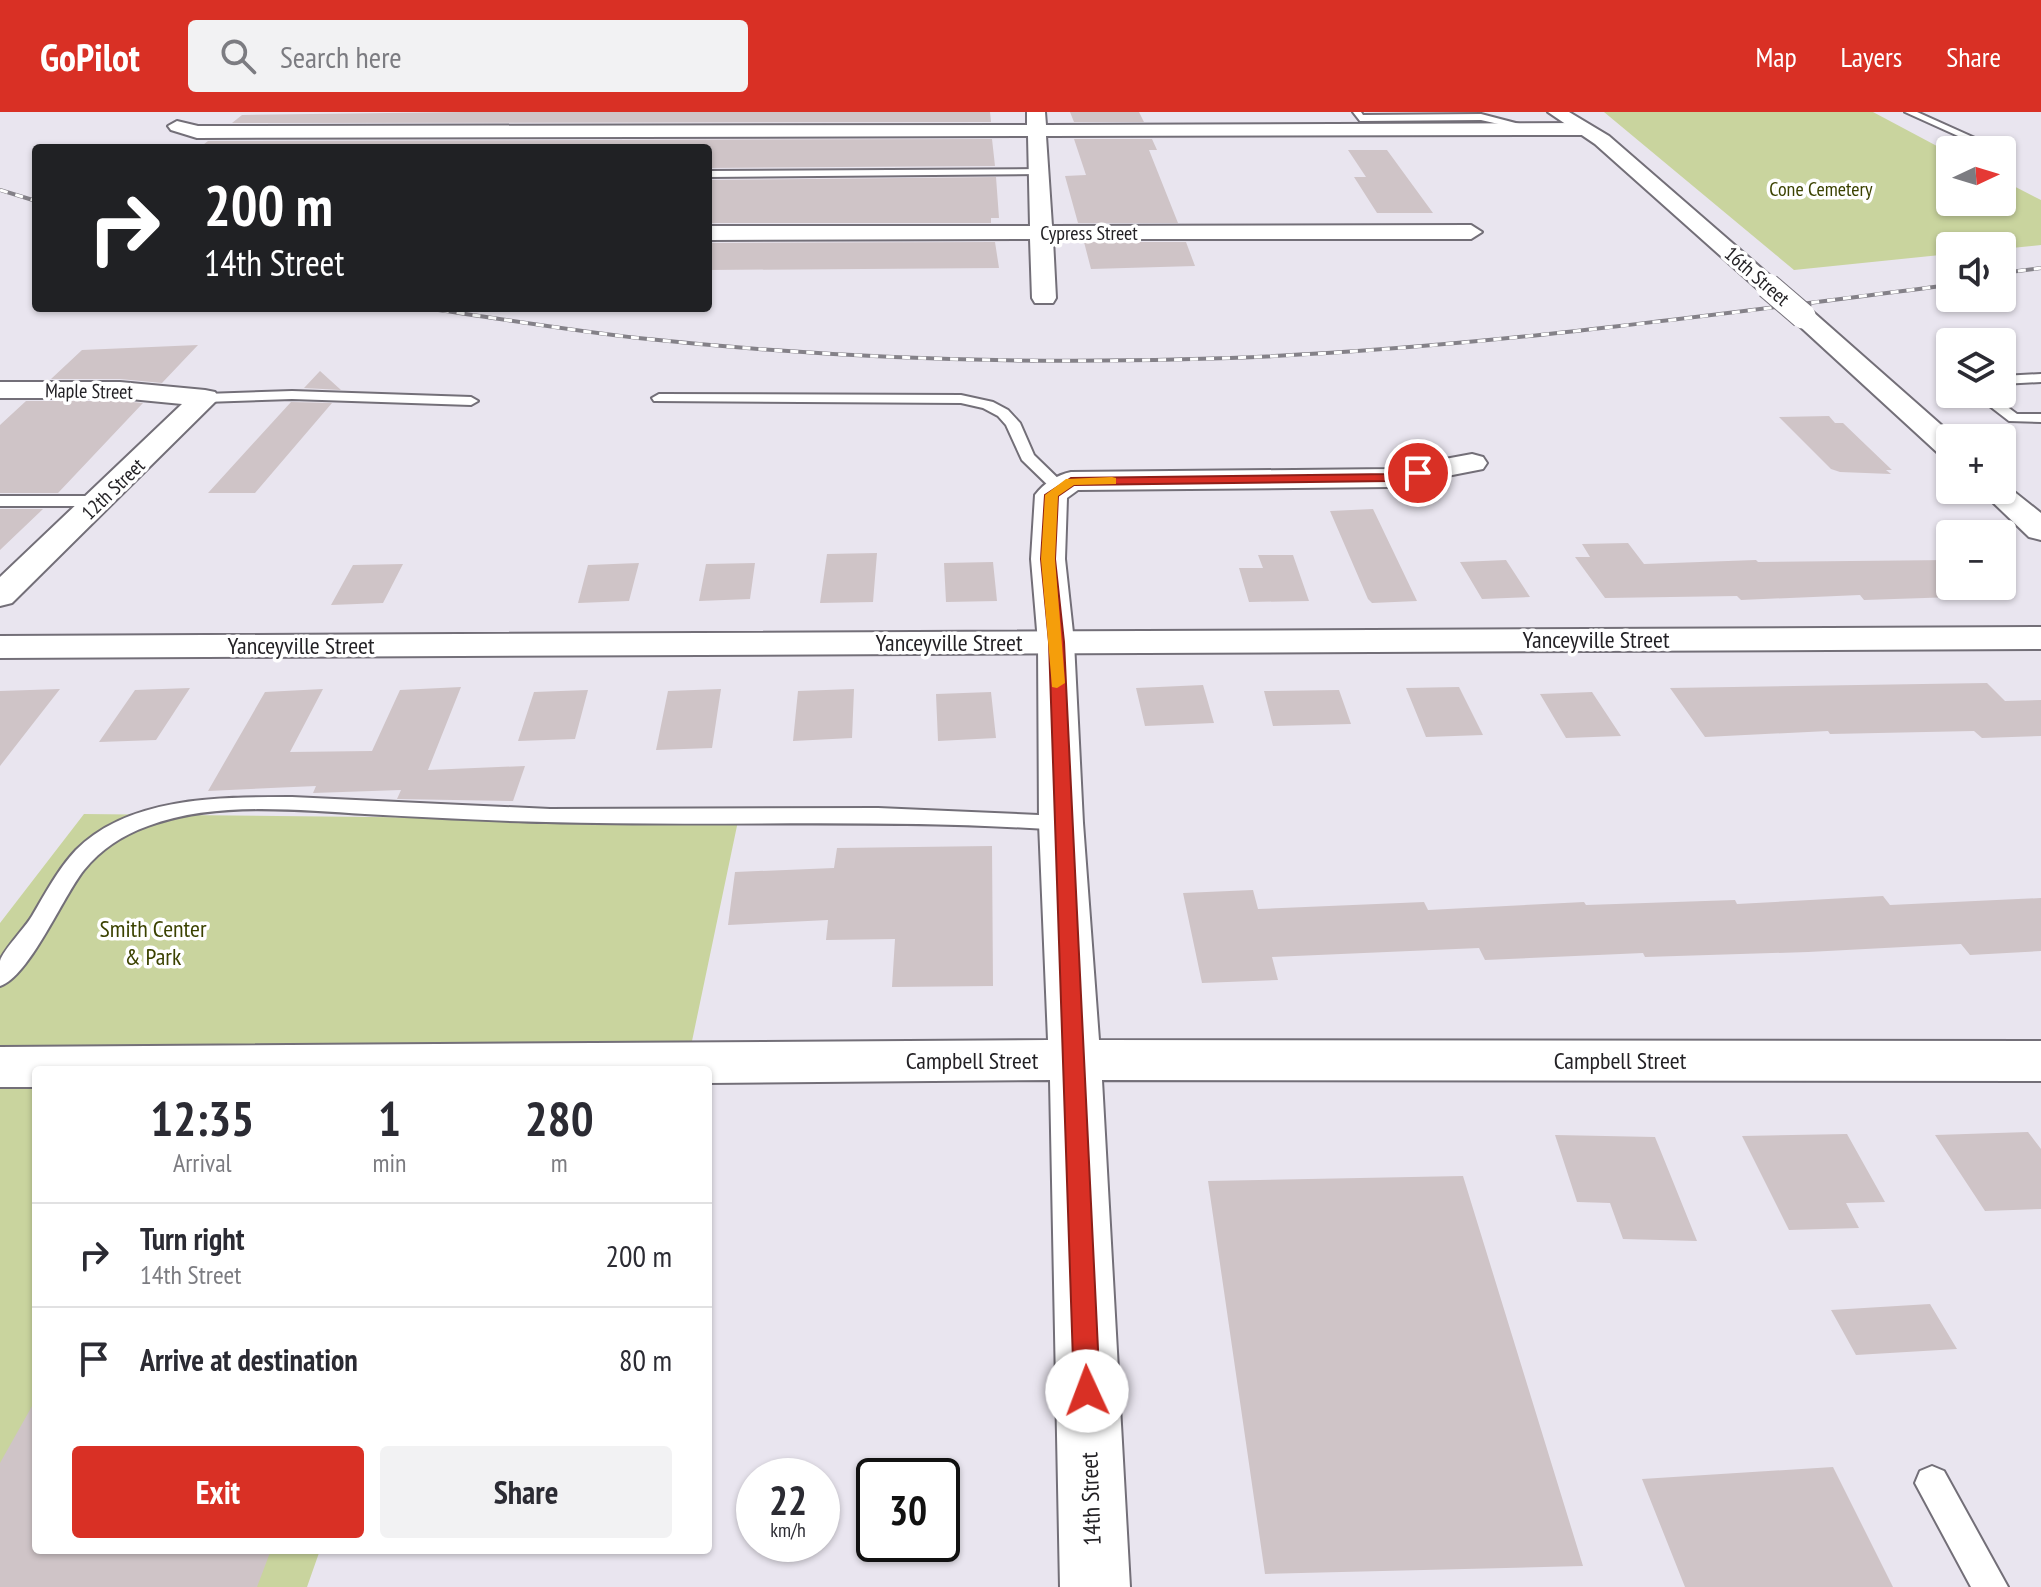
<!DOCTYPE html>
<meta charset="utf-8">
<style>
:root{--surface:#fff;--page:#f2f2f3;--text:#2b2b33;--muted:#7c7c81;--line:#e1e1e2;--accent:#d93025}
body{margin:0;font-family:"PT Sans Narrow",sans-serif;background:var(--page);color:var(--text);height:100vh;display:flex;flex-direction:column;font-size:30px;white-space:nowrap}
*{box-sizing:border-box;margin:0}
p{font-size:26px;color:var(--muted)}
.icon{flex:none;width:44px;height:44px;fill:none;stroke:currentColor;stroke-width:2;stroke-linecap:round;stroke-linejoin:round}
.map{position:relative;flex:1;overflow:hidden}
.side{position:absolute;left:32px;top:954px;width:680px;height:488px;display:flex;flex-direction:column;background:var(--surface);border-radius:8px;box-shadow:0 2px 6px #0004}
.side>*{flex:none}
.guide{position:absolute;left:32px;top:32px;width:680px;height:168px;border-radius:8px;box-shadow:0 2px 6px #0004;background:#202124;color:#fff;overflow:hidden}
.needle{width:52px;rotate:86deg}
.buttons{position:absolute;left:1936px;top:24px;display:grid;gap:16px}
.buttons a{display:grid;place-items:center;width:80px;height:80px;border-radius:8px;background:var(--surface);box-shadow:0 2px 6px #0004;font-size:40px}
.speed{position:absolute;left:736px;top:1346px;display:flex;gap:16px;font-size:40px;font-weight:700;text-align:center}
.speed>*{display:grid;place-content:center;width:104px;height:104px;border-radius:50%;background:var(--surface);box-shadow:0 2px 6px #0004;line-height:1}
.speed small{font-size:20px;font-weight:400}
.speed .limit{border:4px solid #111;border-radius:12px;background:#fff;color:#111}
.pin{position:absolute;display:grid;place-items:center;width:68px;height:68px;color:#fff;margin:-34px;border:4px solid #fff;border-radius:50%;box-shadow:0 2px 8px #0007}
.me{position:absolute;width:88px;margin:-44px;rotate:358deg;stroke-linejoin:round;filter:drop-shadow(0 0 6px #0008)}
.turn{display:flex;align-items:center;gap:28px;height:168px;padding:0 40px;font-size:36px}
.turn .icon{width:104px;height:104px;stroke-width:2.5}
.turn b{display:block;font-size:56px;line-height:68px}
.eta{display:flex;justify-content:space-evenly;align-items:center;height:136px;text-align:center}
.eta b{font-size:48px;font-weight:700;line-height:56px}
.primary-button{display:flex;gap:16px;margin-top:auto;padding:16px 40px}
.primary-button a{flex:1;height:92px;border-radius:8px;background:var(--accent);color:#fff;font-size:32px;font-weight:700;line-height:92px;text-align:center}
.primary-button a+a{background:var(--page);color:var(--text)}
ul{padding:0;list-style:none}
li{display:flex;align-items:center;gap:24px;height:104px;padding:0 40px;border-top:2px solid var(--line)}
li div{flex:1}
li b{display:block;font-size:30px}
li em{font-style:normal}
header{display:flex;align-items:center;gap:48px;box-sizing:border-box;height:112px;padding:0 40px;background:var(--accent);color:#fff}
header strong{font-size:38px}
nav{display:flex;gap:44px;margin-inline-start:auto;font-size:28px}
.search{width:560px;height:72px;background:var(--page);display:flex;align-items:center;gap:20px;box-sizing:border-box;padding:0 28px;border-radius:8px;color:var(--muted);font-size:30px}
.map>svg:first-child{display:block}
.green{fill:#c9d49e}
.building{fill:#cfc4c7}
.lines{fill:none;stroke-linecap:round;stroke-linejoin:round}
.lane-casing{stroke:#736f78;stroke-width:4}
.street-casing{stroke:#736f78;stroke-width:4}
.secondary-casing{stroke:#736f78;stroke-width:4}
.lane{fill:#fff;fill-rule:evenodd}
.street{fill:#fff;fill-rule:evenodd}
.secondary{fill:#fff;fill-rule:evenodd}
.rail-casing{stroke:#848188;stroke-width:4}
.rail{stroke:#fff;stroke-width:3;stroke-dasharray:8;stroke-linecap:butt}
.secondary-bridge-casing{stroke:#736f78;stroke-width:27;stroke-linecap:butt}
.secondary-bridge{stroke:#fff;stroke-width:25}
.route{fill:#d93025;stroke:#8d1f18;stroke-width:2}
.slow{fill:#f59e0b}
.labels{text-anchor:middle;stroke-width:7;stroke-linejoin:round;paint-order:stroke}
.far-park-label{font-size:20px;fill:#3b4201;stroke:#fff}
.far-street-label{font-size:20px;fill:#232125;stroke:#fff}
.street-label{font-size:24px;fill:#232125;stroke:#fff}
.park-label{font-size:24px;fill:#3b4201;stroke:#fff}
</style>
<header>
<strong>GoPilot</strong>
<div class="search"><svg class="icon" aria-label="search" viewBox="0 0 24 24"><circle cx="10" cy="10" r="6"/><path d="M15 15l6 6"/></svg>Search here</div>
<nav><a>Map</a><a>Layers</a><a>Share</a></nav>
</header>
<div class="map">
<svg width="2041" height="1475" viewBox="0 0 2041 1475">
<rect width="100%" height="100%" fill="#e9e5ef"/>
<path class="green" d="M 1604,0 L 1873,0 L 1950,41 L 1950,90 L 2002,90 L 2002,68 L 2041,88 L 2041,133 L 2002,137 L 2002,134 L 1950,134 L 1950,142 L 1794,158 Z
M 84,702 L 738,709 L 687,953 L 488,958 L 36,958 L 36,1438 L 320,1438 L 307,1475 L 0,1475 L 0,811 Z"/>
<path class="building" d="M 465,0 L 990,0 L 991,10 L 232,11 L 242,3 Z
M 1070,0 L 1139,0 L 1144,10 L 1074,10 Z
M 992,27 L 995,54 L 708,56 L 710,36 L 199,36 L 208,29 Z
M 1074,27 L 1152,27 L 1157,38 L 1149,38 L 1178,111 L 1078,111 L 1065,64 L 1086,63 Z
M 1348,38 L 1387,38 L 1433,101 L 1377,101 L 1354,65 L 1366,65 Z
M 996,65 L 999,106 L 991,106 L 991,111 L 708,111 L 708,68 Z
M 995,130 L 999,156 L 708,158 L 708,131 Z
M 1084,130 L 1186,130 L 1195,154 L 1091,157 Z
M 198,233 L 162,271 L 120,267 L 51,267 L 82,238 Z
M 320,259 L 341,278 L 304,276 Z
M 26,289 L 120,289 L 143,291 L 58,381 L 0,381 L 0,313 Z
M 291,290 L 332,291 L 255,381 L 208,381 Z
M 1829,304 L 1835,311 L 1843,311 L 1892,358 L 1886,358 L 1891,362 L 1840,360 L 1831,357 L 1779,305 Z
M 0,397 L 43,397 L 0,438 Z
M 1373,397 L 1417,489 L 1372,491 L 1368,487 L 1330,399 Z
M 1628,431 L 1644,452 L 1756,448 L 1758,450 L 1950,448 L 1950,474 L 2002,474 L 2002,470 L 2015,483 L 1864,488 L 1860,483 L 1741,488 L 1737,484 L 1605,486 L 1575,445 L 1590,445 L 1582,432 Z
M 877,441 L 873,490 L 820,491 L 827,442 Z
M 1258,443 L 1293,443 L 1309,489 L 1249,490 L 1239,456 L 1263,456 Z
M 1506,448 L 1530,485 L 1482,487 L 1460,450 Z
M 993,450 L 997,489 L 946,490 L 944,451 Z
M 639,451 L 629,489 L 578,491 L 588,453 Z
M 755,451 L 750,487 L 699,489 L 706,452 Z
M 403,452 L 383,491 L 331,493 L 353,453 Z
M 1987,571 L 2005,589 L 2041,588 L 2041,624 L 1982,626 L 1974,619 L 1830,622 L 1828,619 L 1705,625 L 1670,576 Z
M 1203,573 L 1214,611 L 1145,614 L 1136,576 Z
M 461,575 L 428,658 L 525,654 L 513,689 L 397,687 L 401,678 L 313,681 L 316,674 L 208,679 L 265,580 L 323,577 L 290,640 L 372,639 L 400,578 Z
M 1459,575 L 1483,623 L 1426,625 L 1406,576 Z
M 190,576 L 156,628 L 99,630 L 135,578 Z
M 60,577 L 35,609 L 0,654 L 0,579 Z
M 721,577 L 712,636 L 656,638 L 668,579 Z
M 854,577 L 852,626 L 793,629 L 798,579 Z
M 588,578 L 575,627 L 518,629 L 534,580 Z
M 1339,578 L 1351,612 L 1273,614 L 1264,579 Z
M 991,580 L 996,626 L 938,629 L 936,582 Z
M 1592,580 L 1621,624 L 1566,626 L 1540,582 Z
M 992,734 L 993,874 L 892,875 L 895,827 L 826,828 L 828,808 L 728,813 L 735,760 L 834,756 L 837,736 Z
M 1253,778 L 1258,797 L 1424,790 L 1428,798 L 1584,790 L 1586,793 L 1735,788 L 1737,792 L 1883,784 L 1890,793 L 2041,786 L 2041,839 L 1970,843 L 1961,832 L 1808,840 L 1645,845 L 1643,841 L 1485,848 L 1479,836 L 1272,845 L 1278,868 L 1202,871 L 1183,781 Z
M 2028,1020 L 2041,1037 L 2041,1097 L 1985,1099 L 1935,1023 Z
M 1847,1022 L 1885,1090 L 1846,1091 L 1859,1116 L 1789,1118 L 1742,1024 Z
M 1555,1023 L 1655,1025 L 1697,1129 L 1623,1127 L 1610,1091 L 1577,1090 Z
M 1463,1064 L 1583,1454 L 1265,1462 L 1208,1069 Z
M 1930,1192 L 1957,1237 L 1856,1243 L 1831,1198 Z
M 36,1287 L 36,1438 L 271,1438 L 257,1475 L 0,1475 L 0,1351 Z
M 1833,1355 L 1893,1475 L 1685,1475 L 1642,1367 Z"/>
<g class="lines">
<defs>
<path id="lane" d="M 1353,0 L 1361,0 L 1363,3 L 1481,2 L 1539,17 L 1534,20 L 1481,8 L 1360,9 Z
M 1905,0 L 1917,0 L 1986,31 L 1978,33 Z
M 1043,57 L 1039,62 L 708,65 L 708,59 Z
M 2041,262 L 2041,270 L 2002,272 L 2002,264 Z
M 292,279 L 471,285 L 478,289 L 471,293 L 292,287 L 205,290 L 198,286 L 205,282 Z
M 659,282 L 961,283 L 993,290 L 1008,298 L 1020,311 L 1034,343 L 1069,377 L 1061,382 L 1055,380 L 1022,348 L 1006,313 L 998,304 L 983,296 L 961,291 L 654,289 L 652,286 Z
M 1974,282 L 1990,282 L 2017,302 L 2041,302 L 2041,310 L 2009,309 Z
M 0,384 L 100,384 L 108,389 L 100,394 L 0,394 Z
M 292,685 L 550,697 L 878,696 L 1061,704 L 1069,706 L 1072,711 L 1069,716 L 1061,718 C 889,706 718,715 546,710 C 486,709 425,705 365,702 C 295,698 215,689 148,714 C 123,723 101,737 84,758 C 63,784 29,865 0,874 C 0,867 0,856 0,849 C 3,838 25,816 32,804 C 45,782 58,757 76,738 C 129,684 222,685 292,685 Z
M 1932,1354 L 1944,1359 L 2008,1475 L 1971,1475 L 1915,1371 L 1920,1359 Z"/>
<path id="street" d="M 1027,0 L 1045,0 L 1046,13 L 1586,11 L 1595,17 L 1586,23 L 1046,24 L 1052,114 L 1471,113 L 1482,120 L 1471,127 L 1053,127 L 1056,186 L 1053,191 L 1035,191 L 1032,186 L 1030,127 L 708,128 L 708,114 L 1030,114 L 1028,24 L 197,26 L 171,18 L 168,14 L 177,9 L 198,14 L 1027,13 Z
M 0,270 L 120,270 L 205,278 L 215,280 L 219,286 L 12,491 L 0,494 L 0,465 L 182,292 L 120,286 L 0,286 Z
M 1472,342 L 1483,345 L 1487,351 L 1483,357 L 1391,375 L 1078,378 L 1067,386 L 1065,447 L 1074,530 L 1083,711 L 1099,928 L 2041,929 L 2041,969 L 1102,968 L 1130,1475 L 1060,1475 L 1050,968 L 708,971 L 708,958 L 36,958 L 36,975 L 0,975 L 0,935 L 1048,928 L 1039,711 L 1038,530 L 1031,447 L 1035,383 C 1044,371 1057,363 1071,360 L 1391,357 Z"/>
<path id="secondary" d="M 1548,0 L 1569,0 L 1609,24 L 1776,169 L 1780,174 L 1776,179 L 1760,179 L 1595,32 Z
M 1803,196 L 1812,199 L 1956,326 L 1950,326 L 1950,345 L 1939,342 L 1794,209 L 1790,204 L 1794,199 Z
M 2002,370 L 2041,401 L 2041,428 L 2029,425 L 1980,378 L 2002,378 Z
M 2041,515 L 2041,537 L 0,546 L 0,524 Z"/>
</defs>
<use href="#lane" class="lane-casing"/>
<use href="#street" class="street-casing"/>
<use href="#secondary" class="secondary-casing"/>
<use href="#lane" class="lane"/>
<use href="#street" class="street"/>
<use href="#secondary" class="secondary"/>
<defs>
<path id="rail" d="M 0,78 L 36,89
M 2002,161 L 2041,156
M 425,196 C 496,206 567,218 638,226 C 835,247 1033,253 1230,246 C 1472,237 1711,203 1950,173"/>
</defs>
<use href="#rail" class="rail-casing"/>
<use href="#rail" class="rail"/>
<defs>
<path id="secondary-bridge" d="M 1768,174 L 1803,204"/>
</defs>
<use href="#secondary-bridge" class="secondary-bridge-casing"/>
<use href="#secondary-bridge" class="secondary-bridge"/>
</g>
<path class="route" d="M 1418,357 L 1423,358 L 1423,363 L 1391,369 L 1074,373 L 1058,384 L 1055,447 L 1064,530 L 1100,1279 L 1097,1288 L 1087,1292 L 1078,1288 L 1074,1279 L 1049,530 L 1041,447 L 1045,383 L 1071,366 L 1391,362 Z"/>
<path class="slow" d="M 1112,365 L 1116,366 L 1116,372 L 1074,373 L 1058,384 L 1055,447 L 1065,571 L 1057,576 L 1052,575 L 1041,447 L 1045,383 L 1066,367 Z"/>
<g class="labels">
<g class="far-park-label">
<text x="1821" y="84">Cone Cemetery</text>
</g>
<g class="far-street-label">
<text x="1089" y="128">Cypress Street</text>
<text transform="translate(1757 164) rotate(41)" y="7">16th Street</text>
<text transform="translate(89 279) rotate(1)" y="7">Maple Street</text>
<text transform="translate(113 377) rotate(-44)" y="7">12th Street</text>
</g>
<g class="street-label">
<text x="1596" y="536">Yanceyville Street</text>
<text x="949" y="539">Yanceyville Street</text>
<text x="301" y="542">Yanceyville Street</text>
<text x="972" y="957">Campbell Street</text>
<text x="1620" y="957">Campbell Street</text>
<text transform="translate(1091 1387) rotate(-92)" y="8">14th Street</text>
</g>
<g class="park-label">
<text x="153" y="825">Smith Center<tspan x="153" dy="28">&amp; Park</tspan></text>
</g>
</g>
</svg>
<div class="buttons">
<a><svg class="needle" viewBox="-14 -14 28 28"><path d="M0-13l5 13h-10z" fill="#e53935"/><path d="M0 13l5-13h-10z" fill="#7c7c81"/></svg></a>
<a><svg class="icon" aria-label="sound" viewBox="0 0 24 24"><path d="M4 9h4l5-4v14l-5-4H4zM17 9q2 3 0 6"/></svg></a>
<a><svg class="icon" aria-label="layers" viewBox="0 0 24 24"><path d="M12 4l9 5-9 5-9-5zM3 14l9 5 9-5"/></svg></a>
<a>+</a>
<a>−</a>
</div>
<div class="speed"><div>22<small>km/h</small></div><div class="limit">30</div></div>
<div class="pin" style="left:1418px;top:361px;background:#d93025"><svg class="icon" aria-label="arrive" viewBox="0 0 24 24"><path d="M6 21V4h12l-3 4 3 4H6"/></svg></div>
<svg class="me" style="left:1087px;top:1279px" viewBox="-20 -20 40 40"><circle r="19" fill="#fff"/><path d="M0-13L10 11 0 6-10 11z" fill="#d93025"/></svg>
<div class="guide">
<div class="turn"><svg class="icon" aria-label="right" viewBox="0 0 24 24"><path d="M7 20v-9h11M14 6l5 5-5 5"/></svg><div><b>200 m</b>14th Street</div></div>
</div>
<section class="side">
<div class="eta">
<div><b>12:35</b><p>Arrival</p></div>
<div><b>1</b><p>min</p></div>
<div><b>280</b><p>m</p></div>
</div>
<ul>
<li><svg class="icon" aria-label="right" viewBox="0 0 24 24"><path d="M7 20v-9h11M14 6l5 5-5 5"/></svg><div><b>Turn right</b><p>14th Street</p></div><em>200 m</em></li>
<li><svg class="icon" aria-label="arrive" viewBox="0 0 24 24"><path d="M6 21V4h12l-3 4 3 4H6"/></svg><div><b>Arrive at destination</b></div><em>80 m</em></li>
</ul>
<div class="primary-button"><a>Exit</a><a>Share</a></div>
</section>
</div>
